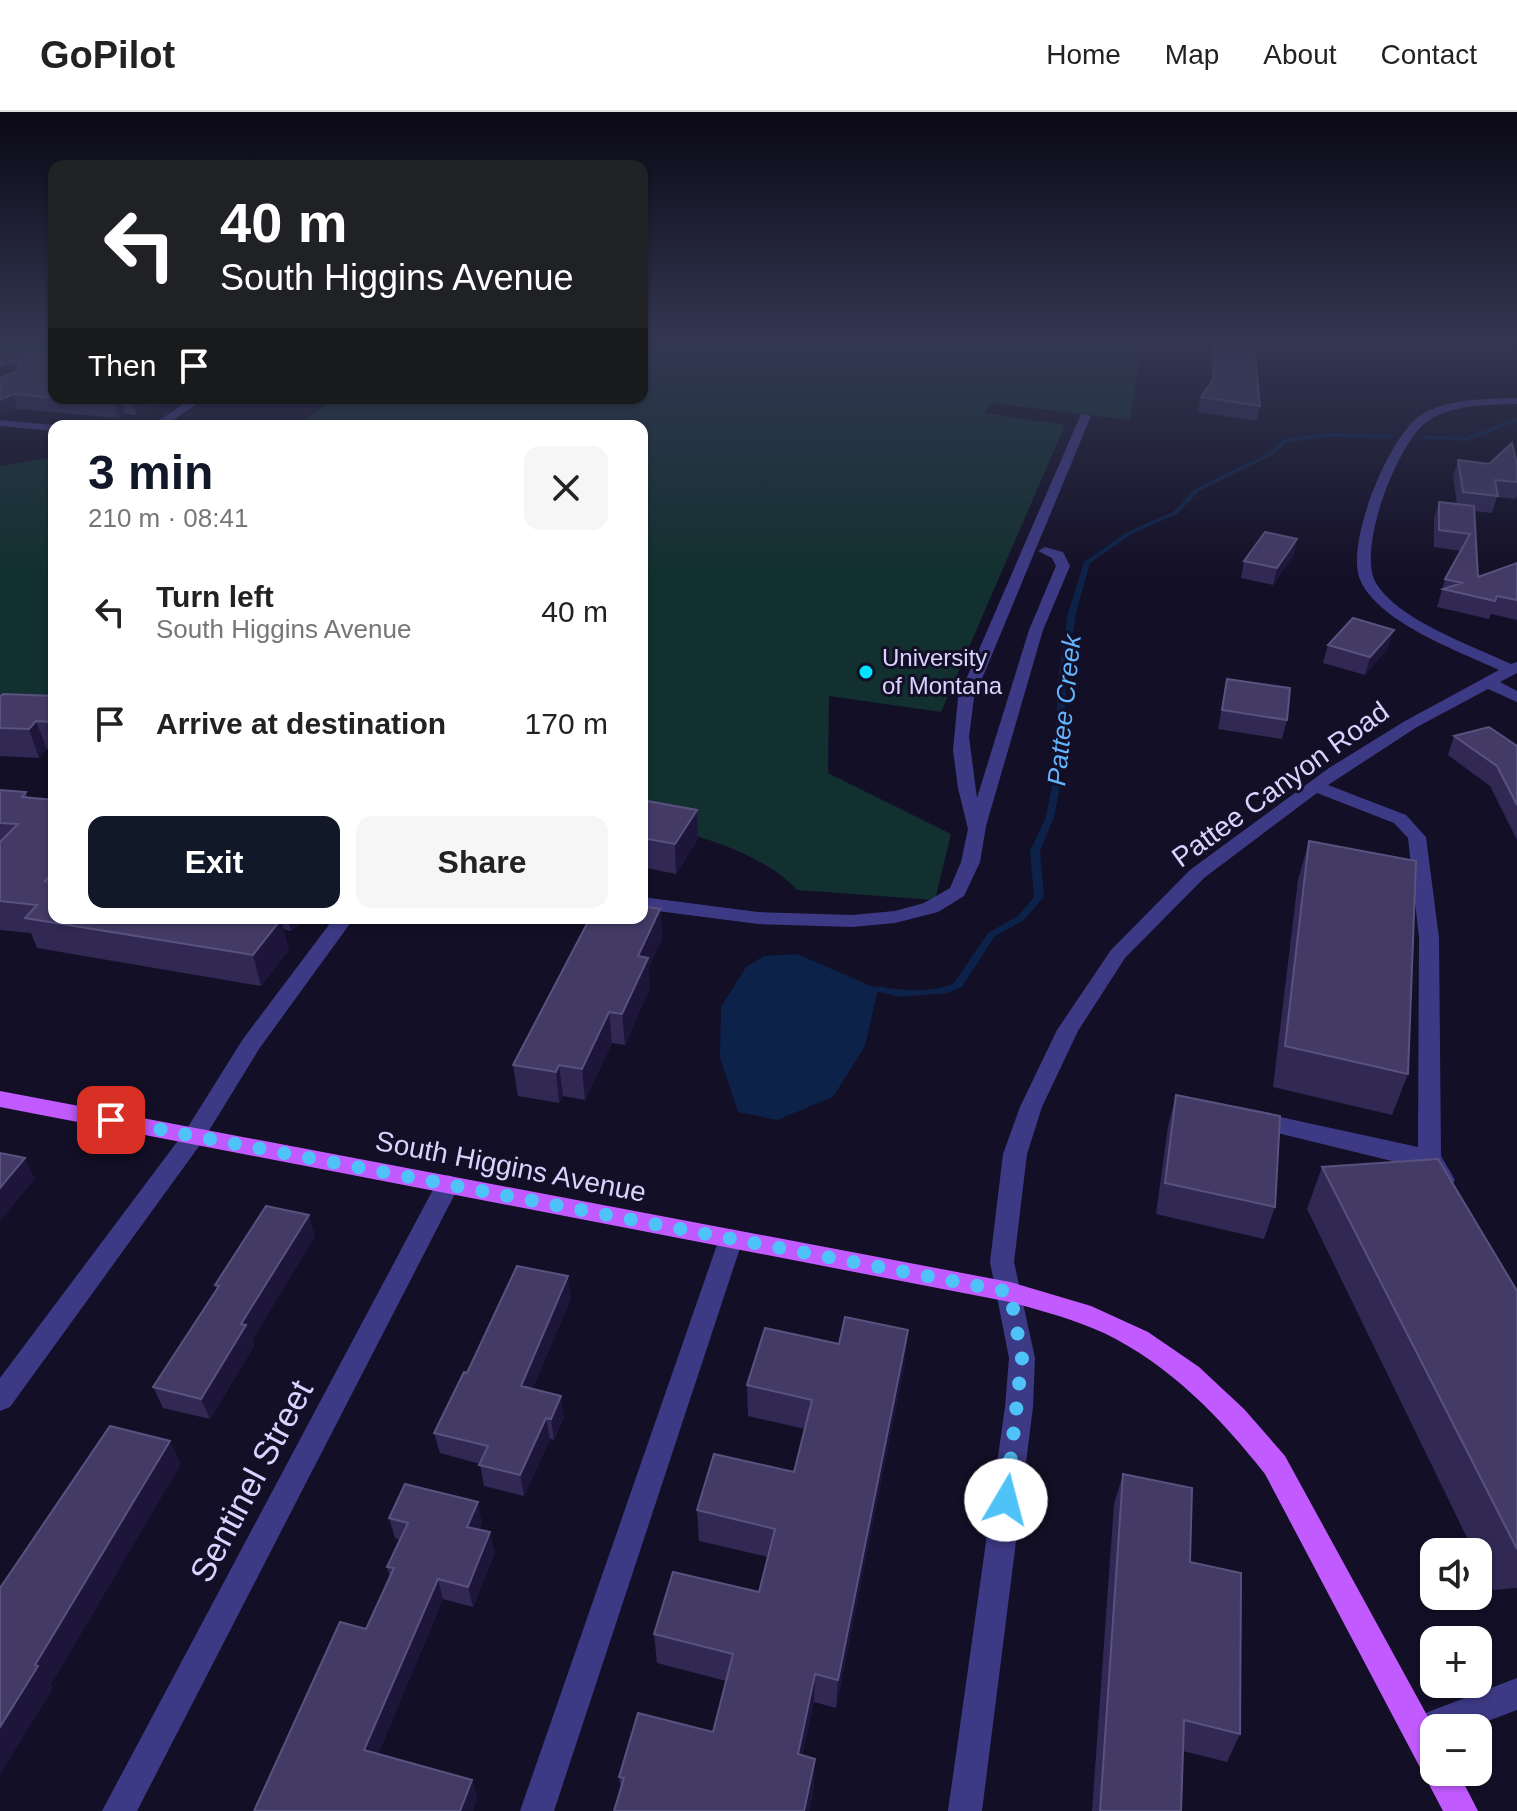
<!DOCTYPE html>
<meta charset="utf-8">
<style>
:root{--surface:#fff;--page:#f6f6f6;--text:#222;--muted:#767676;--line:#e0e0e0;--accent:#111827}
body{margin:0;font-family:Arial,sans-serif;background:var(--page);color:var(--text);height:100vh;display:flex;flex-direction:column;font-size:30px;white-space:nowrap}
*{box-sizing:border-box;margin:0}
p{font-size:26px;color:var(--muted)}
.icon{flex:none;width:44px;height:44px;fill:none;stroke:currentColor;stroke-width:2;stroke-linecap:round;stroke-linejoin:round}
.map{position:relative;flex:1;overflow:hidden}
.sheet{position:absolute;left:48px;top:308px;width:600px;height:504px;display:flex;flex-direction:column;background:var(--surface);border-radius:16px;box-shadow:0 2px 6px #0004}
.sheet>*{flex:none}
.top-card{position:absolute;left:48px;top:48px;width:600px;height:244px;border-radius:16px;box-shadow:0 2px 6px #0004;background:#202124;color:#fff;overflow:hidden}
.controls{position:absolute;left:1420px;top:1426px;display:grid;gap:16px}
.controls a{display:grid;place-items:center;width:72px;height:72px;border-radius:16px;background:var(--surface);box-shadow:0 2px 6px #0004;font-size:40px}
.pin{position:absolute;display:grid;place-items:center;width:68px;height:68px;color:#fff;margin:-34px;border-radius:16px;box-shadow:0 4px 12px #0006}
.me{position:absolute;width:88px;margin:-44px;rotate:8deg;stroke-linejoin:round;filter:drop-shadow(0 0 6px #0008)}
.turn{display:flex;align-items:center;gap:28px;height:168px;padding:0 40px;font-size:36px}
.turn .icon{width:104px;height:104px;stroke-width:2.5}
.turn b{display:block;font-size:56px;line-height:68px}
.then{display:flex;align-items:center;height:76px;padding:0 40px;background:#0003;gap:16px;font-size:30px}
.round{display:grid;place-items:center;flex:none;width:84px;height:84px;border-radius:16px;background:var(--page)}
.overview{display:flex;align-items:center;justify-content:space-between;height:136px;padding:0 40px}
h1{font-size:48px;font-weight:700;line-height:60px;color:var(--accent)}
.button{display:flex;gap:16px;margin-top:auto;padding:16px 40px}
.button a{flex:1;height:92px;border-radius:16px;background:var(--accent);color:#fff;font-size:32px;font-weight:700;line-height:92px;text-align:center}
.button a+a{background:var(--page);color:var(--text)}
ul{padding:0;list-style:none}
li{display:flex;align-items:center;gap:24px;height:112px;padding:0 40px}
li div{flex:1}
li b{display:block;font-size:30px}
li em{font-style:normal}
header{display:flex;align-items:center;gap:48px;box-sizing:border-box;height:112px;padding:0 40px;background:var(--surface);border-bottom:2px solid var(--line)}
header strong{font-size:38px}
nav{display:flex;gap:44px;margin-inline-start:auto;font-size:28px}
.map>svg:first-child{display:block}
.green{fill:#12302f}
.water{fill:#0c2248}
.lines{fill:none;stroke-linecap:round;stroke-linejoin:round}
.stream{fill:#0c2248;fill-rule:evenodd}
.minor{fill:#3d3a85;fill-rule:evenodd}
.major{fill:#c25bff;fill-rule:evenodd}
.wall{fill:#312854}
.shaded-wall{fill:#1d163a}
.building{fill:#433a66;stroke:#5a527e;stroke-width:2}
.route{stroke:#4fc3f7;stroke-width:14;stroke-dasharray:0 25.2}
.poi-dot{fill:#00e5ff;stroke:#130f26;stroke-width:3}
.labels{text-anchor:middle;stroke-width:6;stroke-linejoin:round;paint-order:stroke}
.far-poi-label{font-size:24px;fill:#d9d4ff;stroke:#130f26;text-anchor:start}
.far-water-label{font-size:26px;font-style:italic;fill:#62b6ff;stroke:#130f26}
.street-label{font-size:28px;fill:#d9d4ff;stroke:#130f26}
.near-street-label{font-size:34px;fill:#d9d4ff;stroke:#130f26}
</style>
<header>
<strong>GoPilot</strong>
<nav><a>Home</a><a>Map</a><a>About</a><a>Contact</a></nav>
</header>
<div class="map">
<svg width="1517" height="1699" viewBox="0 0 1517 1699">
<rect width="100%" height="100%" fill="#130f26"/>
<path class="green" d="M 0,228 L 54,228 L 54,246 L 0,241 Z
M 642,228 L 1143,228 L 1130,308 L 991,291 L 984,301 L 1065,313 L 941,600 L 829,584 L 828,661 L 951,722 L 935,788 L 797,778 C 765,741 689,720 642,710 L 642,314 L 296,314 L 336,286 L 642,286 Z
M 54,345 L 54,594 L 0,589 L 0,354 Z"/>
<path class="water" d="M 797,842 L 878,877 L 865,934 L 833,985 L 777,1008 L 738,1000 L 720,946 L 721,895 L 746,855 L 764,844 Z"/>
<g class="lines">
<path class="stream" d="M 1517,306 L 1517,310 L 1467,329 L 1424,327 L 1421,325 L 1424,323 L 1466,325 Z
M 1327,321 L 1390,322 L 1393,324 L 1390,326 L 1327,325 L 1287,330 L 1273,343 L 1199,379 L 1177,402 L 1133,421 L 1090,451 L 1076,501 L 1067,559 L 1061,669 L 1054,705 L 1040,739 L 1044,785 L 1024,808 L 994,825 L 962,875 L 948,881 L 901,885 L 874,879 L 873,877 L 878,874 C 901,879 933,881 954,871 L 988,821 L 1018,804 L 1034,785 L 1030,739 L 1046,705 L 1053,669 L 1059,559 L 1068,501 L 1084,450 L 1129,419 L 1173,400 L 1195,377 L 1269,341 L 1283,327 Z"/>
<path class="minor" d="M 192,286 L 205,286 L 165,314 L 151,314 Z
M 1517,286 L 1517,292 C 1489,293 1452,292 1428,309 C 1398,329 1356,438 1376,471 C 1398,508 1473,534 1511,552 L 1517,550 L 1517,561 L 1500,570 L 1517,579 L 1517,590 L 1488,577 L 1417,615 L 1328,673 L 1406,703 L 1426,725 L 1439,826 L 1441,1044 L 1455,1068 L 1451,1074 L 1443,1077 L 1435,1074 L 1422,1053 L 1396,1050 L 1253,1015 L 1245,1013 L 1242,1007 L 1245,1001 L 1253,999 L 1418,1035 L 1419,826 L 1408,726 L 1394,711 L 1317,681 L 1204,766 L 1125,846 L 1078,919 L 1042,995 L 1027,1042 L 1014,1150 L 1035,1246 L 1033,1295 L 982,1699 L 948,1699 L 1005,1295 L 1009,1246 L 990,1150 L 1003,1042 L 1020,995 L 1057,918 L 1111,838 L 1190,758 L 1329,656 L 1405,609 L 1499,558 C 1459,539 1382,512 1361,470 C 1343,435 1389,323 1421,303 C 1448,286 1486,287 1517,286 Z
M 1081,302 L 1091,304 L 974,586 L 969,625 L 977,686 L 1029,518 L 1056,454 L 1052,446 L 1038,439 L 1045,435 L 1063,440 L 1070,454 L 1043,518 L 986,714 L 980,750 L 964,784 L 938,800 L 895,811 L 852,815 L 758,812 L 642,797 L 642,785 L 758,800 L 852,803 L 895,799 L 924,791 L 950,776 L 961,750 L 968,717 L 958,676 L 953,638 L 958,586 Z
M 0,308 L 54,313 L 58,314 L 54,314 L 54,319 L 0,314 Z
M 334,806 L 354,806 L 259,937 L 202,1030 L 10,1295 L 0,1299 L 0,1266 L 186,1018 L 243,927 Z
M 448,1063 L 456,1066 L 460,1072 L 137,1699 L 102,1699 L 436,1072 L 440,1066 Z
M 731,1117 L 740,1120 L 743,1127 L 554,1699 L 520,1699 L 719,1127 L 722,1120 Z
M 1517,1566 L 1517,1598 L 1469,1616 L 1434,1616 L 1434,1629 L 1418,1635 L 1407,1630 L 1402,1619 L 1407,1608 Z"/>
<path class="major" d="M 0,979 L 1010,1170 L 1091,1194 L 1148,1220 L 1199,1255 L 1244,1297 L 1285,1344 L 1434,1616 L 1434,1660 L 1458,1660 L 1478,1699 L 1443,1699 L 1265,1362 C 1220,1305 1170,1253 1104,1221 C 1074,1207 1042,1199 1010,1190 L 0,995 Z"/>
</g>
<path class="wall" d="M 1211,228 L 1254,228 L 1260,294 L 1257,309 L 1198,300 L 1201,285 L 1211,270 Z
M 12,239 L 54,286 L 162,286 L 136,303 L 125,302 L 118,306 L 17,297 L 0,305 Z
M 1458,348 L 1489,352 L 1517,352 L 1517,383 L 1516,387 L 1497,385 L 1492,401 L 1474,399 L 1478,465 L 1517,451 L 1517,508 L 1491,502 L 1489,507 L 1437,495 L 1445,467 L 1461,439 L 1434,435 L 1434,406 L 1439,390 L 1457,392 L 1453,364 Z
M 1297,427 L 1293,444 L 1273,473 L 1241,466 L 1244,449 Z
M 1328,533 L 1388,536 L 1365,563 L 1323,551 Z
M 1227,567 L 1287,608 L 1282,627 L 1218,617 Z
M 54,584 L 54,637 L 47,637 L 39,646 L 0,644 L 0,585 Z
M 1454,624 L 1517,634 L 1517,728 L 1490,674 L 1448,643 Z
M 0,678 L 26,680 L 54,806 L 307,806 L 291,819 L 283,817 L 289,838 L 261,874 L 37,836 L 31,821 L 0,818 Z
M 642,688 L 698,727 L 676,762 L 642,755 Z
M 1309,729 L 1408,962 L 1392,1003 L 1273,975 L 1298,768 Z
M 660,797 L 662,827 L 648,856 L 650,876 L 625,933 L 612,931 L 585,988 L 563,984 L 559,991 L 518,984 L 513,953 Z
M 1176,983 L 1275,1095 L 1264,1127 L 1156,1102 L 1168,1014 Z
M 1322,1055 L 1517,1179 L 1517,1476 L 1493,1478 L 1478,1448 L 1478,1440 L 1474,1440 L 1307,1097 Z
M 315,1124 L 252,1228 L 254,1234 L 210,1307 L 163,1296 L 153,1275 L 217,1177 L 215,1173 Z
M 571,1186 L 532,1277 L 564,1305 L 554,1328 L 550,1327 L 524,1384 L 484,1374 L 480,1352 L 440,1341 L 434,1321 L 467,1261 Z
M 905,1250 L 836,1596 L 814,1590 L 802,1643 L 814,1674 L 809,1699 L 614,1699 L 621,1677 L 619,1665 L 713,1620 L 726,1569 L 657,1551 L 654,1522 L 759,1480 L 768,1445 L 699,1429 L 697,1398 L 794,1360 L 805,1317 L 748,1304 L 747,1273 Z
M 1123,1362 L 1190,1450 L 1240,1622 L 1227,1650 L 1183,1639 L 1181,1699 L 1092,1699 L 1114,1392 Z
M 389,1406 L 482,1410 L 479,1418 L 495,1440 L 473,1495 L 443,1487 L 378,1642 L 472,1668 L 477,1686 L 473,1699 L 254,1699 L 366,1517 L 390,1465 L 387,1455 L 400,1428 L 395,1426 Z"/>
<path class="shaded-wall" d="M 12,249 L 17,263 L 0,271 L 0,254 Z
M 13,282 L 17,297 L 0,305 L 0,288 Z
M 121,286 L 125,302 L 118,306 L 114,291 Z
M 134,286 L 162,286 L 136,303 L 132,287 Z
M 1297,427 L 1293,444 L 1273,473 L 1277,456 Z
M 1394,518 L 1388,536 L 1365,563 L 1370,545 Z
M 36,609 L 47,637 L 39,646 L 29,617 Z
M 697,698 L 698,727 L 676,762 L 675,732 Z
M 54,759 L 54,794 L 45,769 Z
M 660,797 L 662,827 L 648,856 L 650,876 L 625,933 L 622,902 L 638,844 Z
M 287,806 L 307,806 L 291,819 Z
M 281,807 L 289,838 L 261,874 L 253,843 Z
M 609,900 L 612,931 L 585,988 L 582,957 Z
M 559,953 L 563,984 L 559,991 L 556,960 Z
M 25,1046 L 35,1067 L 0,1109 L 0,1076 Z
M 309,1103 L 315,1124 L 252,1228 L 254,1234 L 210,1307 L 201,1287 L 241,1212 Z
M 568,1164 L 571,1186 L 524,1295 L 521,1274 Z
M 908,1218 L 905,1250 L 836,1596 L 838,1568 Z
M 561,1284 L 564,1305 L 554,1328 L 551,1307 Z
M 546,1306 L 550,1327 L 524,1384 L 520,1363 Z
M 170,1329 L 181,1352 L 51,1573 L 53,1576 L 0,1663 L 0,1615 L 35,1553 Z
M 478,1390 L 482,1410 L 472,1435 L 467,1415 Z
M 490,1420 L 495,1440 L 473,1495 L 468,1475 Z
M 438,1467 L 443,1487 L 372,1657 L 364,1638 Z
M 815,1562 L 814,1590 L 796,1670 L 798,1642 Z
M 815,1647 L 814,1674 L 809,1699 L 804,1699 Z
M 472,1668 L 477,1686 L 473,1699 L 460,1699 Z"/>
<path class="building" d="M 1214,228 L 1254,228 L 1260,294 L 1201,285 L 1214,266 Z
M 12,239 L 54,243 L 54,286 L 13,282 L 0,288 L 0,266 L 19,259 L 20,251 L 12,249 L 0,254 L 0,245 Z
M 58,286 L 134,286 L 132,287 L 121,286 L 114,291 Z
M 1512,331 L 1517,352 L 1517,370 L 1495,368 L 1498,384 L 1463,380 L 1458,348 L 1489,352 Z
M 1439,390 L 1474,394 L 1478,465 L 1517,451 L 1517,488 L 1497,484 L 1495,489 L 1443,477 L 1462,471 L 1445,467 L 1470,422 L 1439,418 Z
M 1265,420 L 1297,427 L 1277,456 L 1244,449 Z
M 1353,506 L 1394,518 L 1370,545 L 1328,533 Z
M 1227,567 L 1290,576 L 1287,608 L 1222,598 Z
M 3,582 L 54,584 L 54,610 L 36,609 L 29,617 L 0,616 L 0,585 Z
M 1489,615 L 1517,634 L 1517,693 L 1497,654 L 1454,624 Z
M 0,678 L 26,680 L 22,685 L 54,688 L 54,759 L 45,769 L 54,771 L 54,806 L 273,806 L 281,807 L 253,843 L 25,806 L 37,793 L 0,789 L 0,730 L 18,712 L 0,711 Z
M 642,688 L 697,698 L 675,732 L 642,726 Z
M 1309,729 L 1416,749 L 1408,962 L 1285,934 Z
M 642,794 L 660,797 L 638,844 L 648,846 L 622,902 L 609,900 L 582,957 L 559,953 L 556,960 L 513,953 L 590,806 L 642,806 Z
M 1176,983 L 1280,1004 L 1275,1095 L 1165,1071 Z
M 0,1041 L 25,1046 L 0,1076 Z
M 1438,1047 L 1517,1179 L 1517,1437 L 1322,1055 Z
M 266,1094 L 309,1103 L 241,1212 L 246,1213 L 201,1287 L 153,1275 L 219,1174 L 215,1173 Z
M 517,1154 L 568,1164 L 521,1274 L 561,1284 L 551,1307 L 546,1306 L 520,1363 L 479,1353 L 488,1334 L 434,1321 L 464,1260 L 467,1261 Z
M 845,1205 L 908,1218 L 838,1568 L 815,1562 L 798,1642 L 815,1647 L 804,1699 L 614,1699 L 624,1666 L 619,1665 L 638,1601 L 713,1620 L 733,1542 L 654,1522 L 673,1460 L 759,1480 L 775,1417 L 697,1398 L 714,1342 L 794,1360 L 812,1288 L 747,1273 L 765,1216 L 839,1232 Z
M 110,1314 L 170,1329 L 35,1553 L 38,1554 L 0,1615 L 0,1476 Z
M 1123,1362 L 1192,1376 L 1190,1450 L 1241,1461 L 1240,1622 L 1184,1608 L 1181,1699 L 1100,1699 Z
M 405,1372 L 478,1390 L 467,1415 L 490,1420 L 468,1475 L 438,1467 L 364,1638 L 472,1668 L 460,1699 L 254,1699 L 340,1510 L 366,1517 L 394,1456 L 387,1455 L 408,1411 L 389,1406 Z"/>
<linearGradient id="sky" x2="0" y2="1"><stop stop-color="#0a0815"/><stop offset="0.49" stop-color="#333752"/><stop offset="1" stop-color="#333752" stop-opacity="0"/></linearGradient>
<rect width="1517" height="466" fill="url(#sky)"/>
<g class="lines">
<path class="route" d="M 111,1008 L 1010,1180 L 1022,1246 L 1006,1388"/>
</g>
<circle class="poi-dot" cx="866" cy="560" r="8"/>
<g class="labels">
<g class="far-poi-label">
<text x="882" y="554">University<tspan x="882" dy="28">of Montana</tspan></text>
</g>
<g class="far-water-label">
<text transform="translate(1064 598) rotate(-84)" y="9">Pattee Creek</text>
</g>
<g class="street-label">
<text transform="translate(1280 672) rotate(-36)" y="10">Pattee Canyon Road</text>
<text transform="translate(511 1054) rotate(11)" y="10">South Higgins Avenue</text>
</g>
<g class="near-street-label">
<text transform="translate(251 1369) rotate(-62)" y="12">Sentinel Street</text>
</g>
</g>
</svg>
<div class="controls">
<a><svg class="icon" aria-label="sound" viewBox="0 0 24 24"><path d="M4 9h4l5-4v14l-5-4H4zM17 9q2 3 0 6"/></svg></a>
<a>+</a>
<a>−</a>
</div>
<div class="pin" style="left:111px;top:1008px;background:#d93025"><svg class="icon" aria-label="arrive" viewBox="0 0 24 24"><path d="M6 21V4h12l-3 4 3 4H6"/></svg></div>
<svg class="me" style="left:1006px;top:1388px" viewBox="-20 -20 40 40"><circle r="19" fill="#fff"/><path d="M0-13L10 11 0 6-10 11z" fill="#4fc3f7"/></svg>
<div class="top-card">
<div class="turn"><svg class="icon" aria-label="left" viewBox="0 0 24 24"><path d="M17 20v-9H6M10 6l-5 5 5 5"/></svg><div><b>40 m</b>South Higgins Avenue</div></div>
<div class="then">Then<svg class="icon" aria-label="arrive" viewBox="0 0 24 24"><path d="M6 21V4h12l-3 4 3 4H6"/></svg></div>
</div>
<section class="sheet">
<div class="overview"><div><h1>3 min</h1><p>210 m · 08:41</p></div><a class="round"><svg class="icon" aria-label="close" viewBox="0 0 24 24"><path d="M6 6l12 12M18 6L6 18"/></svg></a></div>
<ul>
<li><svg class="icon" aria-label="left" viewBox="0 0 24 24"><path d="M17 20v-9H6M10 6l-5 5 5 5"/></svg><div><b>Turn left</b><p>South Higgins Avenue</p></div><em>40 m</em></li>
<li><svg class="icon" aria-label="arrive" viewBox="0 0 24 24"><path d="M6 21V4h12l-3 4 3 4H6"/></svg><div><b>Arrive at destination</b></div><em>170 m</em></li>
</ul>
<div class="button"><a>Exit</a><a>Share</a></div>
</section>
</div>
